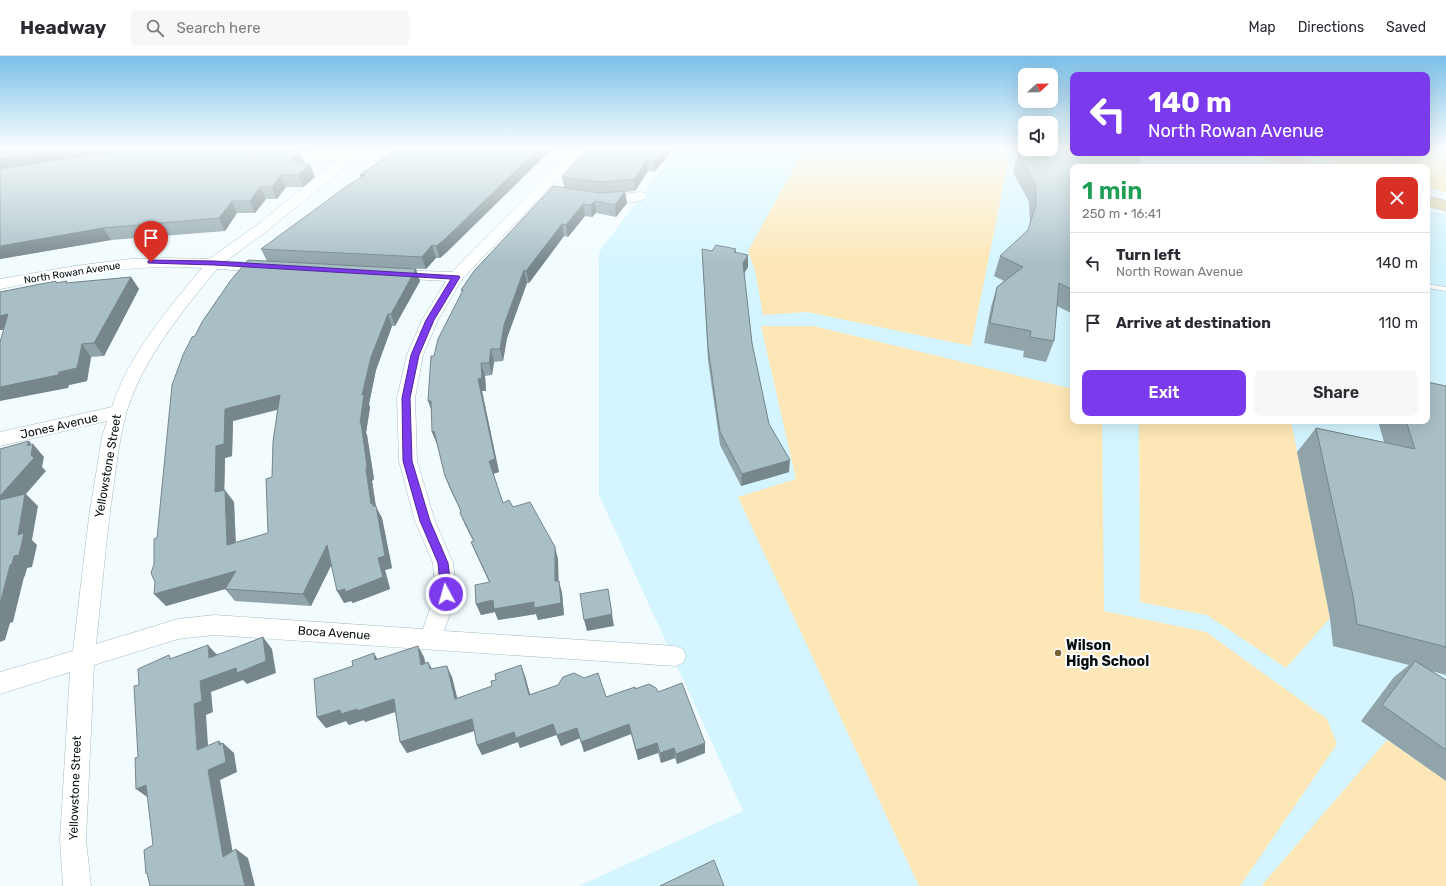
<!DOCTYPE html>
<meta charset="utf-8">
<style>
:root{--surface:#fff;--page:#f7f7f7;--text:#2b2b33;--muted:#7c7c81;--line:#e1e1e2;--accent:#7c3aed}
body{margin:0;font-family:Rubik,sans-serif;background:var(--page);color:var(--text);height:100vh;display:flex;flex-direction:column;font-size:15px;white-space:nowrap}
*{box-sizing:border-box;margin:0}
p{font-size:13px;color:var(--muted)}
.icon{flex:none;width:22px;height:22px;fill:none;stroke:currentColor;stroke-width:2;stroke-linecap:round;stroke-linejoin:round}
.map{position:relative;flex:1;overflow:hidden}
.drawer{position:absolute;left:1070px;top:108px;width:360px;height:260px;display:flex;flex-direction:column;background:var(--surface);border-radius:8px;box-shadow:0 4px 16px #0002}
.drawer>*{flex:none}
.top-card{position:absolute;left:1070px;top:16px;width:360px;height:84px;border-radius:8px;box-shadow:0 4px 16px #0002;background:#7c3aed;color:#fff;overflow:hidden}
.needle{width:26px;rotate:68deg}
.controls{position:absolute;left:1018px;top:12px;display:grid;gap:8px}
.controls a{display:grid;place-items:center;width:40px;height:40px;border-radius:8px;background:var(--surface);box-shadow:0 4px 16px #0002;font-size:20px}
.pin{position:absolute;display:grid;place-items:center;width:34px;height:34px;color:#fff;margin:-41px -17px;border-radius:50% 50% 50% 0;rotate:-45deg;box-shadow:0 0 4px #0007}
.pin .icon{rotate:45deg}
.me{position:absolute;width:44px;margin:-22px;rotate:354deg;stroke-linejoin:round;filter:drop-shadow(0 0 3px #0008)}
.turn{display:flex;align-items:center;gap:14px;height:84px;padding:0 12px;font-size:18px}
.turn .icon{width:52px;height:52px;stroke-width:2.5}
.turn b{display:block;font-size:28px;line-height:34px}
.round{display:grid;place-items:center;flex:none;width:42px;height:42px;border-radius:8px;background:var(--page)}
.summary{display:flex;align-items:center;justify-content:space-between;height:68px;padding:0 12px}
h1{font-size:24px;font-weight:600;line-height:30px;color:#1e9e55}
.action{display:flex;gap:8px;margin-top:auto;padding:8px 12px}
.action a{flex:1;height:46px;border-radius:8px;background:var(--accent);color:#fff;font-size:16px;font-weight:600;line-height:46px;text-align:center}
.action a+a{background:var(--page);color:var(--text)}
ul{padding:0;list-style:none}
li{display:flex;align-items:center;gap:12px;height:60px;padding:0 12px;border-top:1px solid var(--line)}
li div{flex:1}
li b{display:block;font-size:15px}
li em{font-style:normal}
header{display:flex;align-items:center;gap:24px;box-sizing:border-box;height:56px;padding:0 20px;background:var(--surface);border-bottom:1px solid var(--line)}
header strong{font-size:19px}
nav{display:flex;gap:22px;margin-inline-start:auto;font-size:14px}
.search{width:280px;height:36px;background:var(--page);display:flex;align-items:center;gap:10px;box-sizing:border-box;padding:0 14px;border-radius:8px;color:var(--muted);font-size:15px}
.map>svg:first-child{display:block}
.built{fill:#d4f5ff}
.green{fill:#fde7b6}
.lines{fill:none;stroke-linecap:round;stroke-linejoin:round}
.lane-casing{stroke:#a4bbc2;stroke-width:1}
.street-casing{stroke:#a4bbc2;stroke-width:1}
.secondary-casing{stroke:#a4bbc2;stroke-width:1}
.path{stroke:#848e90;stroke-width:2;stroke-dasharray:1.5 2;stroke-linecap:butt}
.lane{fill:#fff;fill-rule:evenodd}
.street{fill:#fff;fill-rule:evenodd}
.secondary{fill:#e6dab6;fill-rule:evenodd}
.wall{fill:#90a4aa;fill-rule:evenodd}
.shaded-wall{fill:#76868b}
.building{fill:#a8bfc6;stroke:#76868b;fill-rule:evenodd}
.route{fill:#7c3aed;stroke:#51269a}
.poi-dot{fill:#776332;stroke:#fff;stroke-width:1.5}
.labels{text-anchor:middle;stroke-width:4;stroke-linejoin:round;paint-order:stroke}
.far-street-label{font-size:10px;fill:#060e10;stroke:#fff}
.street-label{font-size:12px;fill:#060e10;stroke:#fff}
.near-poi-label{font-size:14px;font-weight:bold;fill:#060e10;stroke:#fff;text-anchor:start}
</style>
<header>
<strong>Headway</strong>
<div class="search"><svg class="icon" aria-label="search" viewBox="0 0 24 24"><circle cx="10" cy="10" r="6"/><path d="M15 15l6 6"/></svg>Search here</div>
<nav><a>Map</a><a>Directions</a><a>Saved</a></nav>
</header>
<div class="map">
<svg width="1446" height="830" viewBox="0 0 1446 830">
<rect width="100%" height="100%" fill="#f2fcff"/>
<path class="built" d="M 677,92 L 1073,92 L 1073,97 L 1239,97 L 1282,111 L 1073,111 L 1073,365 L 1427,365 L 1427,154 L 1446,159 L 1446,830 L 579,830 L 743,755 L 599,439 L 599,196 Z"/>
<path class="green" d="M 805,92 L 1011,92 L 971,290 L 807,256 L 763,259 L 755,214 L 748,195 Z
M 1427,92 L 1446,92 L 1446,136 L 1427,131 L 1427,111 L 1348,111 L 1303,97 L 1427,97 Z
M 761,270 L 814,270 L 1073,333 L 1073,365 L 1102,365 L 1104,555 L 1206,576 L 1327,663 L 1337,688 L 1240,830 L 919,830 L 738,441 L 796,423 Z
M 1139,365 L 1291,365 L 1330,562 L 1286,612 L 1207,559 L 1140,546 Z
M 1387,684 L 1446,725 L 1446,830 L 1263,830 L 1262,829 Z"/>
<g class="lines">
<defs>
<path id="lane" d="M 1427,228 L 1446,231 L 1446,235 L 1427,232 Z"/>
<path id="street" d="M 354,92 L 369,92 L 267,175 L 226,205 L 269,208 L 274,209 L 276,212 L 274,215 L 269,216 L 217,213 C 186,251 155,288 135,333 C 122,362 118,396 114,427 C 106,481 102,534 96,588 L 178,563 L 214,559 L 423,573 L 435,538 L 433,507 L 415,465 L 399,405 L 397,342 L 407,299 L 422,264 L 446,225 L 393,222 L 388,221 L 386,218 L 388,215 L 393,214 L 452,216 L 574,92 L 587,92 L 462,223 L 438,264 L 423,299 L 415,342 L 417,405 L 435,465 L 453,507 L 457,538 L 444,575 L 675,590 L 683,593 L 686,600 L 683,607 L 675,610 L 214,579 L 178,583 L 94,609 L 86,784 L 91,830 L 63,830 L 60,784 L 70,616 L 0,638 L 0,616 L 73,595 L 89,461 L 102,381 L 107,365 L 0,390 L 0,376 L 112,351 C 129,298 167,254 202,212 C 133,207 68,220 0,233 L 0,223 L 75,210 L 131,203 L 165,202 L 209,203 L 257,169 L 337,104 L 276,103 L 272,102 L 270,99 L 272,96 L 346,97 Z
M 640,136 L 645,137 L 647,140 L 645,143 C 630,147 612,151 596,147 L 594,144 L 596,141 Z"/>
<path id="secondary" d="M 1258,97 L 1280,97 L 1315,108 L 1317,111 L 1295,111 L 1260,100 Z
M 1427,140 L 1446,145 L 1446,155 L 1427,150 Z"/>
</defs>
<use href="#lane" class="lane-casing"/>
<use href="#street" class="street-casing"/>
<use href="#secondary" class="secondary-casing"/>
<path class="path" d="M 1392,97 L 1401,111"/>
<use href="#lane" class="lane"/>
<use href="#street" class="street"/>
<use href="#secondary" class="secondary"/>
</g>
<path class="wall" d="M 0,92 L 314,92 L 312,95 L 299,95 L 304,106 L 303,107 L 310,109 L 315,121 L 303,131 L 286,131 L 277,143 L 266,143 L 255,157 L 237,157 L 225,175 L 111,184 L 0,203 Z
M 398,92 L 448,195 L 440,202 L 436,202 L 426,213 L 400,212 L 420,225 L 395,270 L 392,270 L 376,314 L 369,348 L 370,351 L 366,377 L 367,379 L 374,423 L 372,425 L 376,451 L 382,462 L 392,512 L 385,514 L 390,533 L 353,547 L 351,545 L 344,547 L 331,509 L 311,550 L 235,545 L 225,533 L 166,550 L 155,526 L 154,508 L 157,482 L 195,280 L 267,205 L 261,193 L 361,122 L 360,119 ZM 277,354 L 268,477 L 236,486 L 234,446 L 224,434 L 225,402 L 232,400 L 233,365 Z
M 588,92 L 675,92 L 654,116 L 648,115 L 635,135 L 625,136 L 627,147 L 616,161 L 596,157 L 592,161 L 585,160 L 568,181 L 564,180 L 529,227 L 527,227 L 507,282 L 503,305 L 494,306 L 492,319 L 485,320 L 486,335 L 482,335 L 499,416 L 493,418 L 503,447 L 513,451 L 558,503 L 558,525 L 562,537 L 564,559 L 538,564 L 536,558 L 498,564 L 495,556 L 481,559 L 476,548 L 489,526 L 476,498 L 471,486 L 473,485 L 465,469 L 460,457 L 461,456 L 450,433 L 445,420 L 437,388 L 432,376 L 434,300 L 462,236 L 461,234 L 564,132 L 562,121 Z
M 1025,92 L 1025,93 L 1051,93 L 1073,111 L 1073,254 L 1071,257 L 1057,250 L 1054,285 L 1046,306 L 1023,301 L 1024,295 L 984,287 L 991,251 L 997,231 L 1004,225 L 994,220 L 1000,200 L 1028,174 L 1030,168 L 1029,146 L 1013,116 L 1018,97 L 1024,97 Z
M 702,193 L 712,195 L 736,193 L 736,197 L 748,211 L 744,217 L 752,287 L 769,368 L 789,416 L 741,430 L 720,389 L 708,304 Z
M 131,221 L 139,233 L 104,300 L 91,301 L 87,325 L 69,329 L 68,332 L 4,274 L 0,274 L 0,236 L 57,227 L 68,227 Z
M 1446,330 L 1446,619 L 1432,615 L 1446,624 L 1446,725 L 1361,665 L 1394,621 L 1409,609 L 1333,590 L 1330,562 L 1297,396 L 1316,372 L 1384,386 L 1378,365 L 1427,365 Z
M 424,601 L 425,607 L 428,606 L 432,613 L 452,621 L 457,642 L 525,620 L 530,638 L 606,641 L 635,633 L 658,636 L 705,697 L 677,708 L 675,702 L 661,707 L 658,697 L 638,704 L 631,678 L 584,696 L 580,682 L 561,690 L 556,679 L 520,692 L 518,686 L 482,699 L 477,689 L 474,675 L 407,697 L 400,686 L 395,656 L 365,666 L 364,664 L 349,669 L 346,665 L 326,672 L 317,661 Z"/>
<path class="shaded-wall" d="M 65,92 L 87,92 L 92,100 L 0,116 L 0,103 Z
M 311,92 L 314,92 L 312,95 Z
M 539,92 L 553,92 L 448,195 L 440,202 L 436,190 Z
M 665,92 L 675,92 L 654,116 L 654,105 Z
M 299,95 L 304,106 L 297,116 L 292,104 Z
M 647,104 L 648,115 L 635,135 L 634,123 Z
M 310,109 L 315,121 L 303,131 L 298,119 Z
M 281,119 L 286,131 L 277,143 L 272,131 Z
M 260,131 L 266,143 L 255,157 L 250,145 Z
M 625,135 L 627,147 L 616,161 L 615,149 Z
M 232,145 L 237,157 L 225,175 L 219,162 Z
M 595,145 L 596,157 L 592,161 L 591,149 Z
M 583,148 L 585,160 L 568,181 L 566,169 Z
M 562,168 L 564,180 L 529,227 L 526,215 Z
M 103,172 L 111,184 L 0,203 L 0,190 Z
M 432,189 L 436,202 L 426,213 L 422,201 Z
M 748,199 L 748,211 L 743,219 L 743,207 Z
M 416,213 L 420,225 L 395,270 L 391,258 Z
M 524,214 L 527,227 L 507,282 L 503,305 L 500,293 L 504,269 Z
M 131,221 L 139,233 L 104,300 L 94,287 Z
M 8,258 L 18,271 L 0,274 L 0,260 Z
M 388,258 L 392,270 L 376,314 L 369,348 L 370,351 L 366,377 L 367,379 L 374,423 L 372,425 L 376,451 L 382,462 L 392,512 L 385,514 L 390,533 L 353,547 L 351,545 L 344,547 L 337,535 L 378,502 L 360,367 L 362,339 L 371,301 Z
M 82,288 L 91,301 L 87,325 L 69,329 L 68,332 L 0,345 L 0,331 L 59,316 Z
M 491,293 L 494,306 L 492,319 L 489,307 Z
M 481,307 L 485,320 L 486,335 L 482,335 L 499,416 L 493,418 L 489,405 L 478,323 Z
M 280,339 L 287,351 L 233,365 L 232,400 L 225,402 L 224,449 L 215,436 L 216,390 L 225,353 Z
M 428,345 L 431,345 L 433,358 Z
M 434,375 L 437,388 L 432,376 Z
M 29,385 L 33,390 L 33,388 L 44,401 L 42,411 L 46,415 L 26,438 L 38,450 L 32,484 L 37,489 L 32,511 L 27,512 L 25,520 L 24,521 L 13,566 L 10,567 L 5,584 L 0,586 L 0,548 L 18,479 L 0,449 L 0,440 L 31,399 L 27,390 Z
M 790,404 L 789,416 L 741,430 L 742,418 Z
M 225,434 L 234,446 L 236,501 L 227,489 Z
M 327,489 L 335,502 L 311,550 L 303,538 Z
M 555,491 L 558,503 L 559,537 L 555,525 Z
M 236,515 L 246,527 L 166,550 L 154,538 Z
M 559,525 L 562,537 L 564,559 L 538,564 L 536,558 L 498,564 L 495,556 L 481,559 L 476,548 L 493,544 Z
M 608,533 L 614,570 L 587,575 L 584,564 Z
M 263,581 L 272,593 L 276,617 L 247,628 L 243,624 L 211,636 L 213,656 L 206,659 L 209,704 L 197,694 L 194,648 L 200,625 Z
M 208,589 L 218,600 L 209,602 Z
M 418,590 L 424,601 L 428,620 L 421,609 Z
M 374,597 L 381,609 L 375,604 Z
M 428,606 L 434,617 L 430,613 Z
M 521,609 L 525,620 L 533,650 L 529,639 Z
M 447,610 L 452,621 L 460,653 L 455,643 Z
M 394,643 L 401,654 L 365,666 L 364,664 L 349,669 L 346,665 L 326,672 L 317,661 L 340,654 L 357,653 Z
M 472,663 L 477,674 L 407,697 L 400,686 Z
M 553,668 L 556,679 L 520,692 L 518,686 L 482,699 L 477,689 L 514,676 Z
M 629,668 L 631,678 L 584,696 L 581,686 Z
M 577,672 L 580,682 L 561,690 L 557,679 Z
M 219,685 L 223,689 L 223,687 L 234,697 L 237,716 L 220,724 L 235,809 L 223,801 L 208,714 L 219,689 Z
M 657,687 L 658,697 L 638,704 L 636,694 Z
M 705,687 L 705,697 L 677,708 L 676,698 Z
M 674,692 L 675,702 L 661,707 L 660,697 Z
M 146,729 L 150,743 L 136,733 Z
M 236,793 L 248,802 L 255,830 L 245,830 Z"/>
<path class="building" d="M 0,92 L 65,92 L 0,103 Z
M 398,92 L 539,92 L 445,183 L 436,190 L 432,189 L 422,201 L 261,193 L 347,130 L 365,119 L 360,119 Z
M 588,92 L 665,92 L 654,105 L 647,104 L 634,123 L 601,126 L 562,121 Z
M 1051,92 L 1073,92 L 1073,97 L 1139,97 L 1139,111 L 1073,111 L 1073,234 L 1059,227 L 1054,285 L 1030,281 L 1031,275 L 990,267 L 997,231 L 1023,211 L 1000,200 L 1028,174 L 1036,149 L 1035,127 L 1018,97 L 1036,96 L 1034,93 L 1051,93 Z
M 161,94 L 299,95 L 292,104 L 310,109 L 298,119 L 281,119 L 272,131 L 260,131 L 250,145 L 232,145 L 219,162 L 103,172 L 0,190 L 0,113 L 85,100 Z
M 1257,110 L 1266,111 L 1257,111 Z
M 553,130 L 600,137 L 625,135 L 615,149 L 595,145 L 591,149 L 583,148 L 566,169 L 562,168 L 526,215 L 524,214 L 504,269 L 500,293 L 491,293 L 489,307 L 481,307 L 482,322 L 478,323 L 495,403 L 489,405 L 503,447 L 509,444 L 513,451 L 530,446 L 555,491 L 555,525 L 559,525 L 561,547 L 534,552 L 534,546 L 494,553 L 493,544 L 476,548 L 475,529 L 490,526 L 471,486 L 474,485 L 460,457 L 461,455 L 445,420 L 434,375 L 432,376 L 431,345 L 428,345 L 431,300 L 434,300 L 438,283 L 463,234 L 461,234 L 474,215 Z
M 716,189 L 736,193 L 734,196 L 748,199 L 743,207 L 752,287 L 769,368 L 790,404 L 742,418 L 720,376 L 708,292 L 702,193 L 712,195 Z
M 248,204 L 416,213 L 391,258 L 388,258 L 371,301 L 362,339 L 364,338 L 360,367 L 361,367 L 367,410 L 366,413 L 371,448 L 373,447 L 373,450 L 376,450 L 385,500 L 378,502 L 383,521 L 345,536 L 345,533 L 337,535 L 327,489 L 303,538 L 225,533 L 236,515 L 154,538 L 155,526 L 151,517 L 154,508 L 154,483 L 157,482 L 172,329 L 183,299 L 192,281 L 195,280 L 202,266 L 231,224 ZM 280,339 L 273,385 L 272,421 L 266,423 L 268,477 L 227,489 L 225,434 L 215,436 L 216,390 L 224,388 L 225,353 Z
M 131,221 L 94,287 L 82,288 L 77,312 L 59,316 L 58,319 L 0,331 L 0,286 L 8,258 L 0,260 L 0,236 L 56,225 L 56,227 L 67,225 L 66,227 Z
M 1427,326 L 1446,330 L 1446,591 L 1357,568 L 1353,540 L 1316,372 L 1415,393 L 1406,365 L 1427,365 Z
M 29,385 L 27,390 L 33,388 L 31,399 L 34,402 L 0,440 L 0,393 Z
M 25,438 L 18,479 L 24,477 L 19,499 L 14,500 L 12,508 L 10,509 L 0,548 L 0,444 Z
M 608,533 L 612,558 L 584,564 L 580,538 Z
M 263,581 L 266,605 L 237,617 L 236,612 L 200,625 L 202,645 L 194,648 L 197,694 L 219,685 L 219,689 L 223,687 L 226,706 L 208,714 L 223,801 L 236,793 L 245,830 L 150,830 L 147,817 L 146,818 L 144,794 L 153,789 L 146,729 L 136,733 L 135,702 L 138,701 L 134,630 L 139,629 L 138,613 L 169,599 L 170,603 L 208,589 L 209,602 Z
M 418,590 L 421,609 L 428,606 L 430,613 L 447,610 L 455,643 L 492,630 L 491,625 L 496,624 L 495,618 L 521,609 L 529,639 L 558,629 L 563,621 L 574,617 L 584,622 L 598,617 L 606,641 L 635,631 L 635,633 L 649,628 L 656,632 L 658,636 L 682,627 L 705,687 L 676,698 L 674,692 L 660,697 L 657,687 L 636,694 L 629,668 L 581,686 L 577,672 L 557,679 L 553,668 L 516,682 L 514,676 L 477,689 L 472,663 L 400,686 L 394,643 L 357,655 L 357,653 L 341,658 L 340,654 L 317,661 L 314,623 L 353,610 L 352,605 L 374,597 L 375,604 Z
M 1415,605 L 1446,624 L 1446,694 L 1382,649 Z
M 714,804 L 724,830 L 660,830 Z"/>
<linearGradient id="sky" x2="0" y2="1"><stop stop-color="#7bbfe8"/><stop offset="0.44" stop-color="#f9feff"/><stop offset="1" stop-color="#f9feff" stop-opacity="0"/></linearGradient>
<rect width="1446" height="208" fill="url(#sky)"/>
<path class="route" d="M 151,204 L 214,205 L 459,220 L 460,221 L 434,264 L 419,299 L 410,342 L 412,405 L 430,465 L 448,507 L 452,538 L 450,541 L 443,541 L 441,538 L 438,507 L 420,465 L 403,405 L 402,342 L 411,299 L 426,264 L 451,223 L 214,209 L 148,207 L 148,205 Z"/>
<circle class="poi-dot" cx="1058" cy="597" r="4"/>
<g class="labels">
<g class="far-street-label">
<text transform="translate(72 216) rotate(-9)" y="4">North Rowan Avenue</text>
</g>
<g class="street-label">
<text transform="translate(59 370) rotate(-13)" y="4">Jones Avenue</text>
<text transform="translate(108 410) rotate(-80)" y="4">Yellowstone Street</text>
<text transform="translate(334 577) rotate(4)" y="4">Boca Avenue</text>
<text transform="translate(75 732) rotate(-88)" y="4">Yellowstone Street</text>
</g>
<g class="near-poi-label">
<text x="1066" y="594">Wilson<tspan x="1066" dy="16">High School</tspan></text>
</g>
</g>
</svg>
<div class="controls">
<a><svg class="needle" viewBox="-14 -14 28 28"><path d="M0-13l5 13h-10z" fill="#e53935"/><path d="M0 13l5-13h-10z" fill="#7c7c81"/></svg></a>
<a><svg class="icon" aria-label="sound" viewBox="0 0 24 24"><path d="M4 9h4l5-4v14l-5-4H4zM17 9q2 3 0 6"/></svg></a>
</div>
<div class="pin" style="left:151px;top:206px;background:#d93025"><svg class="icon" aria-label="arrive" viewBox="0 0 24 24"><path d="M6 21V4h12l-3 4 3 4H6"/></svg></div>
<svg class="me" style="left:446px;top:538px" viewBox="-20 -20 40 40"><circle r="17" fill="#7c3aed" stroke="#fff" stroke-width="3"/><path d="M0-11L8 9 0 5-8 9z" fill="#fff"/></svg>
<div class="top-card">
<div class="turn"><svg class="icon" aria-label="left" viewBox="0 0 24 24"><path d="M17 20v-9H6M10 6l-5 5 5 5"/></svg><div><b>140 m</b>North Rowan Avenue</div></div>
</div>
<section class="drawer">
<div class="summary"><div><h1>1 min</h1><p>250 m · 16:41</p></div><a class="round" style="background:#d93025;color:#fff"><svg class="icon" aria-label="close" viewBox="0 0 24 24"><path d="M6 6l12 12M18 6L6 18"/></svg></a></div>
<ul>
<li><svg class="icon" aria-label="left" viewBox="0 0 24 24"><path d="M17 20v-9H6M10 6l-5 5 5 5"/></svg><div><b>Turn left</b><p>North Rowan Avenue</p></div><em>140 m</em></li>
<li><svg class="icon" aria-label="arrive" viewBox="0 0 24 24"><path d="M6 21V4h12l-3 4 3 4H6"/></svg><div><b>Arrive at destination</b></div><em>110 m</em></li>
</ul>
<div class="action"><a>Exit</a><a>Share</a></div>
</section>
</div>
